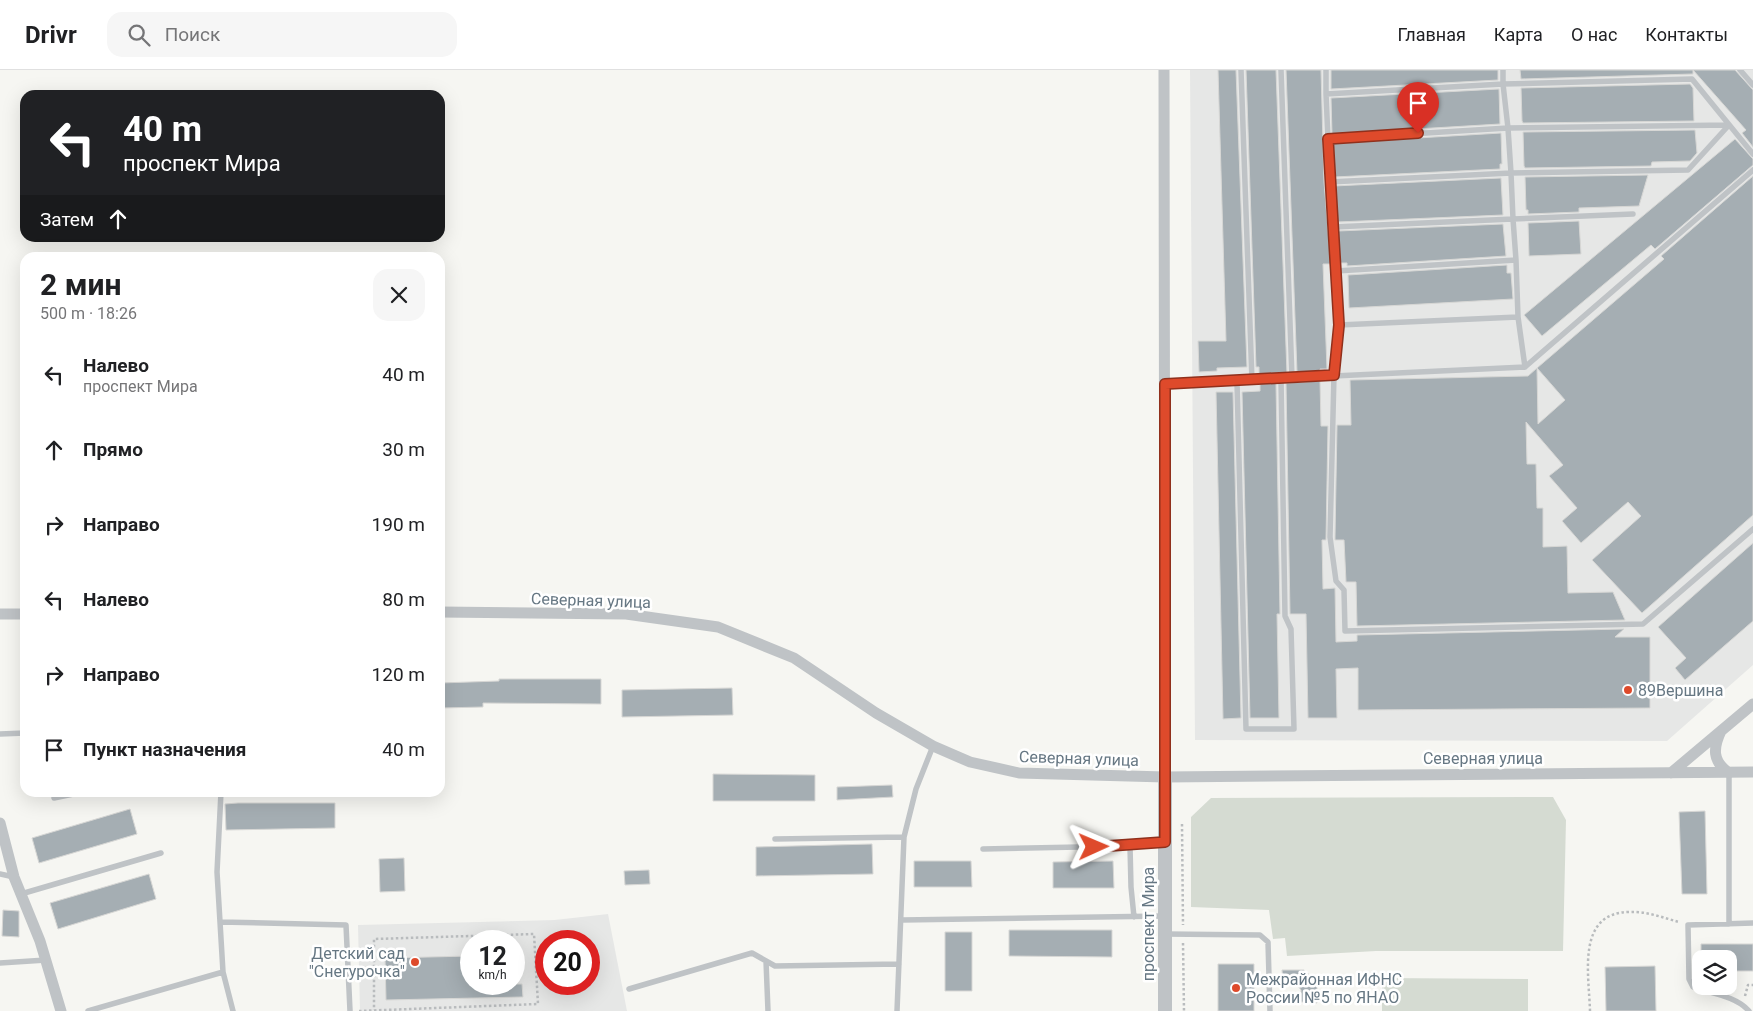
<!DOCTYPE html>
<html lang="ru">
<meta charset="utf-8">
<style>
:root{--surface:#fff;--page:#f6f6f6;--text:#202124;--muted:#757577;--line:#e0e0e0}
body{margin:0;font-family:Roboto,sans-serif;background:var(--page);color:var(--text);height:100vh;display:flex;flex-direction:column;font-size:19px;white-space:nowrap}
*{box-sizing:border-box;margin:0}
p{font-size:16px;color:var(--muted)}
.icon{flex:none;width:28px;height:28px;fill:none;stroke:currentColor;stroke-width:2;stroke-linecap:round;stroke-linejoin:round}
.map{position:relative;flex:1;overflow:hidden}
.panel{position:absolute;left:20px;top:182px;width:425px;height:545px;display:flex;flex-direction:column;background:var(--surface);border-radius:15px;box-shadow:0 5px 20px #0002}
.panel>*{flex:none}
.top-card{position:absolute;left:20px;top:20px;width:425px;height:152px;border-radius:15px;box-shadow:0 5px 20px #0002;background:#202124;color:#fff;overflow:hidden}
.tools{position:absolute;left:1692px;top:880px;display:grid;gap:10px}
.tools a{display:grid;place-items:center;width:45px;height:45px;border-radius:10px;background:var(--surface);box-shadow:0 5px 20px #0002;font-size:25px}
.speed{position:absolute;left:460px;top:860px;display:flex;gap:10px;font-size:25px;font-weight:700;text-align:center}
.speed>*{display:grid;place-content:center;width:65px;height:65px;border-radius:50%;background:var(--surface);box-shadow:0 5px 20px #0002;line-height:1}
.speed small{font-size:12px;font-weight:400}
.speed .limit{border:8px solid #d22;background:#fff;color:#111}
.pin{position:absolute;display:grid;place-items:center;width:42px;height:42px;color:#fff;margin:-51px -21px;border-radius:50% 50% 50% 0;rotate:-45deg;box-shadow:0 0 5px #0007}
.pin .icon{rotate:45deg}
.me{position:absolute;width:55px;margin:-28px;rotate:89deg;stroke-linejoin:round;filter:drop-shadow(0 0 4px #0008)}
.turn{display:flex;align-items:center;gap:18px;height:105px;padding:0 20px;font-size:22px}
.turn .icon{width:65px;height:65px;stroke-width:2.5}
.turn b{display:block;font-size:35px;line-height:42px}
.then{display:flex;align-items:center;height:48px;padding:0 20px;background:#0003;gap:10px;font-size:19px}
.round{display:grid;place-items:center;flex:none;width:52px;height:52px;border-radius:15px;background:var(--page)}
.head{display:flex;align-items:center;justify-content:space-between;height:85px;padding:0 20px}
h1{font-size:30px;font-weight:700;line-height:38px}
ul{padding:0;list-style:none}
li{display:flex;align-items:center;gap:15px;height:75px;padding:0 20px}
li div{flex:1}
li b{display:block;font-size:19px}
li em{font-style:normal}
header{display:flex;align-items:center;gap:30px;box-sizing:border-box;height:70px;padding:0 25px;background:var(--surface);border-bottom:1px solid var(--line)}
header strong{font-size:24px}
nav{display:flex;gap:28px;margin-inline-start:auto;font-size:18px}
.search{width:350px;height:45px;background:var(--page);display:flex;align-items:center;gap:12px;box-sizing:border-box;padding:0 18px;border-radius:15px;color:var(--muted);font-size:19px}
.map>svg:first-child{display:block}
.built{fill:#e6e7e6;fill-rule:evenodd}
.green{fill:#d5dbd2}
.building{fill:#a5aeb3;stroke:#d7d7d5}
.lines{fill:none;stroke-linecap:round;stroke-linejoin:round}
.path{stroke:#b9bcbe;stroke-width:2.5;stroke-dasharray:2.5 2.5;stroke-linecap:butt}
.service{stroke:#bfc3c6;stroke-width:5.5}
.minor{stroke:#bfc3c6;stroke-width:11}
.tertiary{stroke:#bfc3c6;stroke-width:14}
.route-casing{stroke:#90301c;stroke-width:12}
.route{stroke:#de4a2b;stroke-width:9}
.poi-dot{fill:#de4a2b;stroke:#fff;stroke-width:2}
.labels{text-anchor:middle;stroke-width:5;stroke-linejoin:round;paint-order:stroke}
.street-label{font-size:16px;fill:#667783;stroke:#fff}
.poi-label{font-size:16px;fill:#667783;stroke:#fff;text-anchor:start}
</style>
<header>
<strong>Drivr</strong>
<div class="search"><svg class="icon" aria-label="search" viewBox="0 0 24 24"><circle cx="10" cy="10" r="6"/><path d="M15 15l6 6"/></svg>Поиск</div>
<nav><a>Главная</a><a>Карта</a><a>О нас</a><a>Контакты</a></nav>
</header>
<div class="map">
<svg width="1753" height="941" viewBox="0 0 1753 941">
<rect width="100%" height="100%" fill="#f6f6f2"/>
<path class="built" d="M 1190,0 L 1753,0 L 1753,595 L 1667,671 L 1195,670 Z
M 608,844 L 627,941 L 360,941 L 358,855 L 555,850 ZM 471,871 L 514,871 L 514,914 L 471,914 ZM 546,871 L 589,871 L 589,914 L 546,914 Z"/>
<path class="green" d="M 1553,727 L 1566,750 L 1563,881 L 1376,881 L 1287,886 L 1285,868 L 1273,869 L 1269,840 L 1191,837 L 1191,747 L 1211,728 Z
M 1382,908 L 1528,909 L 1528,941 L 1382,941 Z"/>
<path class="building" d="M 1218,0 L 1236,0 L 1247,297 L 1217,298 L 1217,301 L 1199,302 L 1198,271 L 1226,271 Z
M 1246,0 L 1276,0 L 1287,304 L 1259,305 L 1259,297 L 1256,297 Z
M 1286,0 L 1321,0 L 1324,112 L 1331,194 L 1323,194 L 1327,299 L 1320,299 L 1320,302 L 1297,303 Z
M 1331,0 L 1498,0 L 1498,10 L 1331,19 Z
M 1520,0 L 1693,0 L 1693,4 L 1521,9 Z
M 1693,0 L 1735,0 L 1753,20 L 1753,77 L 1742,63 L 1746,60 Z
M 1690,14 L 1693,18 L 1694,51 L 1523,53 L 1522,51 L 1521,18 Z
M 1499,19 L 1500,54 L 1332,64 L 1331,28 Z
M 1695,60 L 1697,83 L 1690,91 L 1652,92 L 1651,96 L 1525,98 L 1524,96 L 1523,62 Z
M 1501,63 L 1502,94 L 1500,94 L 1500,99 L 1334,107 L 1333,73 Z
M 1735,69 L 1753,89 L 1753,95 L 1655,179 L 1651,175 L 1542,266 L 1524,245 Z
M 1648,105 L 1639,136 L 1579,138 L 1579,142 L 1528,144 L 1528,140 L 1526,140 L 1525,107 Z
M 1753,106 L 1753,445 L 1642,543 L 1592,490 L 1641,446 L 1628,432 L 1581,473 L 1562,451 L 1577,438 L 1549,406 L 1563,395 L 1526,352 L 1527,394 L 1536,394 L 1537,438 L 1543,438 L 1543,477 L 1567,476 L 1568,523 L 1613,522 L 1625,550 L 1357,556 L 1356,512 L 1346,512 L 1344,470 L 1335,470 L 1335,467 L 1337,355 L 1351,355 L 1350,310 L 1528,306 L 1537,298 L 1538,354 L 1565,330 L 1537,298 L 1664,189 L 1661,186 Z
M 1501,108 L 1503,145 L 1337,152 L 1334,116 Z
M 1579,151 L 1581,184 L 1529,186 L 1528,153 Z
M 1503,154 L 1506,186 L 1347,196 L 1347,193 L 1340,193 L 1338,161 Z
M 1507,195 L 1507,203 L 1511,203 L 1513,229 L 1349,238 L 1348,205 Z
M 1320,311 L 1321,356 L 1328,356 L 1326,470 L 1322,470 L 1323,519 L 1335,518 L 1336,572 L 1357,571 L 1357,565 L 1624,559 L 1615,567 L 1650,567 L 1650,638 L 1358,640 L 1358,598 L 1336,599 L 1337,648 L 1308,648 L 1306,544 L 1290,544 L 1286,313 Z
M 1276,313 L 1280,544 L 1277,544 L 1279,648 L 1250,648 L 1242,322 L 1260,321 L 1260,314 Z
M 1216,322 L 1233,322 L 1241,648 L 1223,649 Z
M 1753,473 L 1753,551 L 1685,610 L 1675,598 L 1686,588 L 1658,557 Z
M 499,609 L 601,609 L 601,634 L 483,633 L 483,637 L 440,638 L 440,613 L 499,611 Z
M 732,618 L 733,645 L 622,647 L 622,620 Z
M 713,704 L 815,705 L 815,731 L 713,731 Z
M 892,715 L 893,727 L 837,730 L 837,717 Z
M 238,733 L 335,733 L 335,758 L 226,760 L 225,734 Z
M 130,739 L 137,764 L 39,793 L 32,768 Z
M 1705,741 L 1707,824 L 1682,824 L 1679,742 Z
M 872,774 L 873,804 L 756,806 L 756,777 Z
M 404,788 L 405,821 L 380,822 L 379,789 Z
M 914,791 L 971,791 L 972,817 L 914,817 Z
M 1113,791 L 1114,818 L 1053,818 L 1053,792 Z
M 649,800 L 650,814 L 625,815 L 624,801 Z
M 149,804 L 156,829 L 58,859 L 50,833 Z
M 3,840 L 19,841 L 19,867 L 2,866 Z
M 1009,860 L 1112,860 L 1112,887 L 1009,886 Z
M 945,862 L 972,862 L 972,921 L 945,921 Z
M 1701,874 L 1753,874 L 1753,901 L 1729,901 L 1729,889 L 1701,889 Z
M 471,886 L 471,914 L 522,914 L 523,927 L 386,930 L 385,888 Z
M 1218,894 L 1254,894 L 1254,941 L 1218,941 Z
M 1655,896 L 1656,941 L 1606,941 L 1605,897 Z
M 1282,900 L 1304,900 L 1317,912 L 1317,933 L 1301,932 L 1301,920 L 1295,912 L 1283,913 Z"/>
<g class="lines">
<path class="path" d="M 1182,754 L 1183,855
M 1183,873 L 1184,941
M 1745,926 L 1748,915 L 1753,915
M 359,941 L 538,934 L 534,864 L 374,869 L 374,940
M 1590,941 C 1589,904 1576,842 1630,842 C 1646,841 1664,848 1679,852"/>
<path class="service" d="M 1241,0 L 1252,311
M 1281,0 L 1292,308
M 1326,0 L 1326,24
M 1740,0 L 1753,15
M 1328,69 L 1329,112
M 1633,144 L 1513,149 L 1511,103 L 1688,100 L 1729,55 L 1508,58 L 1503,14 L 1692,9 L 1753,84
M 1333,157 L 1336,201
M 1516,190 L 1518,247
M 1339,255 L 1334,305 L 1330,467 L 1336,511 L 1344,520 L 1345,561 L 1643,554 L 1753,459
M 1525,297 L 1753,100
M 1237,312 L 1246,659 L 1294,659 L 1291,559 L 1285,546 L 1281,309
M 1165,314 L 1525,297 L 1518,247 L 1339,255 L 1336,201 L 1516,190 L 1513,149 L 1333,157 L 1329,112 L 1511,103 L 1508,58 L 1328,69 L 1326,24 L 1503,14 L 1503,0
M 0,664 L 25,663
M 1729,703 L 1729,854
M 221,722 L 217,802 L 223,902 L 233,941
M 54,728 L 83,722
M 775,769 L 904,767
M 1130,776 L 1131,817 L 1134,847
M 983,779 L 1130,776 L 1165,772
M 0,804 L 14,807
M 21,824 L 161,783
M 902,850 L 1164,846
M 220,852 L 346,855 L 350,941
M 1165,864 L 1260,865 L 1268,872 L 1270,941
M 766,891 L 768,941
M 0,893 L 46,890
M 629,919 L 752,883 L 775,896 L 899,894
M 88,941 L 223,902
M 897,941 L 904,767 L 916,719 L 933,676
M 1749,941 C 1736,926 1710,923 1693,917 L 1689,909 L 1688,855 L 1753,853"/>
<path class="minor" d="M 1164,0 L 1165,707
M 440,542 L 626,544 L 718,557 L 794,588 L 876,643 L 933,676 L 970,692 L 1019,703 L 1165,707 L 1753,702
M 0,544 L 25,544
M 1721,661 C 1713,678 1712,691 1729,703
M 1671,703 L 1753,634
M 0,753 L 14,807 L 40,871 L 61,941"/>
<path class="tertiary" d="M 1165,707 L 1165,941"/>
</g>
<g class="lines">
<defs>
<path id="route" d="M 1094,777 L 1165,772 L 1165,314 L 1334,305 L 1339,255 L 1328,69 L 1418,63"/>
</defs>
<use href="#route" class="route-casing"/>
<use href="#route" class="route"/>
</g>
<g class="poi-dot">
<circle cx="1628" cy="620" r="5"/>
<circle cx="415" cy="892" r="5"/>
<circle cx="1236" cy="918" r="5"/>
</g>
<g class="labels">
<g class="street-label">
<text transform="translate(591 530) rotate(2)" y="6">Северная улица</text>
<text transform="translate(1079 688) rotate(2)" y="6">Северная улица</text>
<text x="1483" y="694">Северная улица</text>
<text transform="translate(1148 854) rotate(-90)" y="6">проспект Мира</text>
</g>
<g class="poi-label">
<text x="1638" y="626">89Вершина</text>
<text x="405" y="889" text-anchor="end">Детский сад<tspan x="405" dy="18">"Снегурочка"</tspan></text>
<text x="1246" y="915">Межрайонная ИФНС<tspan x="1246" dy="18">России №5 по ЯНАО</tspan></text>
</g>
</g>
</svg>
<div class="tools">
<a><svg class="icon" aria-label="layers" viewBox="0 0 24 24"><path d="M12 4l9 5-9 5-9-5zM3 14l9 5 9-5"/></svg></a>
</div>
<div class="speed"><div>12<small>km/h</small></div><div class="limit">20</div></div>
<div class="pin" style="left:1418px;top:63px;background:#d93025"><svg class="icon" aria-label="arrive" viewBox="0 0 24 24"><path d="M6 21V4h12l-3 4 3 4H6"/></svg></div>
<svg class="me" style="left:1094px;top:777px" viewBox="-20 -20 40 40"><path d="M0-17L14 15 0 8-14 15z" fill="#de4a2b" stroke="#fff" stroke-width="4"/></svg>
<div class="top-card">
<div class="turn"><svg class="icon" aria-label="left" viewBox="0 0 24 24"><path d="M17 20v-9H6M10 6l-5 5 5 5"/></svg><div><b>40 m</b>проспект Мира</div></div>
<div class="then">Затем<svg class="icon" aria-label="ahead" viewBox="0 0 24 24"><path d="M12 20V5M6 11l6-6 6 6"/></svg></div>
</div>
<section class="panel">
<div class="head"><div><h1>2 мин</h1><p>500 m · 18:26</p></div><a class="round"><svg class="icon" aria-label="close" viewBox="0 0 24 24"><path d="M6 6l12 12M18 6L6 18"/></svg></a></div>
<ul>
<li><svg class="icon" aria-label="left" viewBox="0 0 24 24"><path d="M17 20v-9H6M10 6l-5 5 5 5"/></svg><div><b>Налево</b><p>проспект Мира</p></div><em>40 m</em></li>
<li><svg class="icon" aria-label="ahead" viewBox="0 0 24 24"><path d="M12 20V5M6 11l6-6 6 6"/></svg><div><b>Прямо</b></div><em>30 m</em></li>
<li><svg class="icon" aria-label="right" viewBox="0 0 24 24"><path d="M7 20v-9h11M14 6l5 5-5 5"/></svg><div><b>Направо</b></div><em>190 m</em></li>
<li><svg class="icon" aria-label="left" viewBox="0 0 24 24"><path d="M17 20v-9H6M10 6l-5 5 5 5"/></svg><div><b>Налево</b></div><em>80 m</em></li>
<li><svg class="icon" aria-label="right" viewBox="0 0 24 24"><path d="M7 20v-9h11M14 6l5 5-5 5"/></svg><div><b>Направо</b></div><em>120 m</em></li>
<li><svg class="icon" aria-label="arrive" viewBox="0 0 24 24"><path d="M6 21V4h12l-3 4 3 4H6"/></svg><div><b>Пункт назначения</b></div><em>40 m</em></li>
</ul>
</section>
</div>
